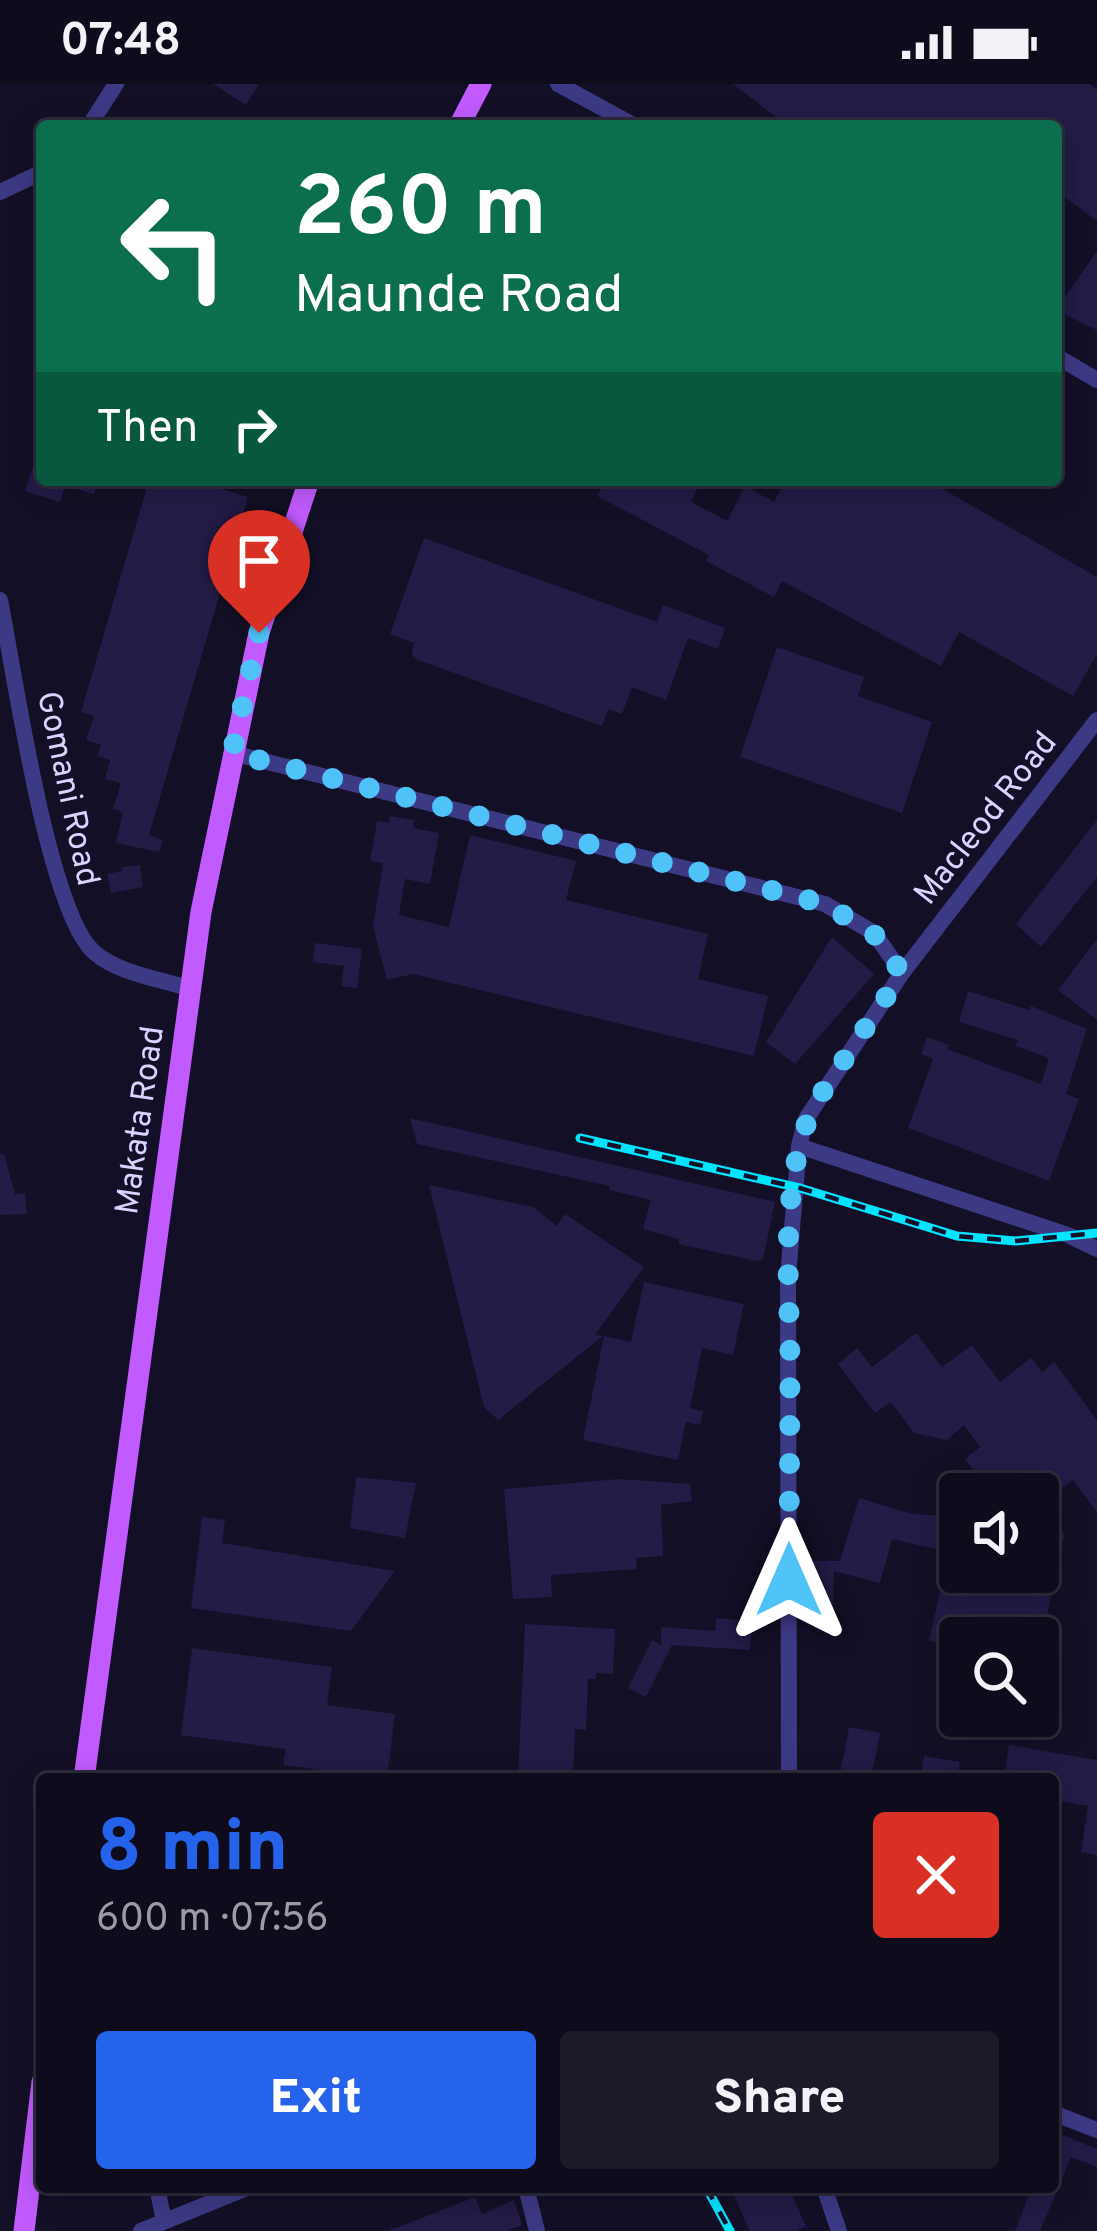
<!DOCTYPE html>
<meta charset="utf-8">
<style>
:root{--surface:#0e0b1c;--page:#1c1929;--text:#f1f3f6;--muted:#9b9ba3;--line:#2e2b3b;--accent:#2563eb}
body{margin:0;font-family:Overpass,sans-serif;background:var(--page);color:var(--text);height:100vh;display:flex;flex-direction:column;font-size:45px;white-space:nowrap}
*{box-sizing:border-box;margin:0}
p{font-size:39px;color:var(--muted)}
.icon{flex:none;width:66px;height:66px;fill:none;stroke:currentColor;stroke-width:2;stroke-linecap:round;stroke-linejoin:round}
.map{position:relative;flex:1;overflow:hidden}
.side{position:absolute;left:36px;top:1689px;width:1023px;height:420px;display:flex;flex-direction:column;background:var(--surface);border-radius:12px;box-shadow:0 6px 30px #0003,0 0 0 3px var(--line)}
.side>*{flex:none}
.top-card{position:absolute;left:36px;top:36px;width:1026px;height:366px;border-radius:12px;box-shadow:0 6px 30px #0003,0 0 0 3px var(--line);background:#0b6e4f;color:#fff;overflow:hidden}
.buttons{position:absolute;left:939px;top:1389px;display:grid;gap:24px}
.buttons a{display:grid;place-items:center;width:120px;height:120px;border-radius:12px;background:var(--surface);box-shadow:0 6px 30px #0003,0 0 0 3px var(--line);font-size:60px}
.pin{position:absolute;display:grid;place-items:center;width:102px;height:102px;color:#fff;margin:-123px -51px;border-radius:50% 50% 50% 0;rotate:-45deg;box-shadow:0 0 12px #0007}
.pin .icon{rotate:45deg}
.me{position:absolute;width:132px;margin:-66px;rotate:0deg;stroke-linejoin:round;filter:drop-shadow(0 0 9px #0008)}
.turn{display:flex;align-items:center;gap:42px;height:252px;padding:0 60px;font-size:54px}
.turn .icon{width:156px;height:156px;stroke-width:2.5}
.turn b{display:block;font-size:84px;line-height:102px}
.then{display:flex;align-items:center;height:114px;padding:0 60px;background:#0003;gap:24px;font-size:45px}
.round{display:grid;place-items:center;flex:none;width:126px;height:126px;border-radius:12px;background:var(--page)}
.head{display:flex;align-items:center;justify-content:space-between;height:204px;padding:0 60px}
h1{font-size:72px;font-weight:800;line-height:90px;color:var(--accent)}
.action{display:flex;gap:24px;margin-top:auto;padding:24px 60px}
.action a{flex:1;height:138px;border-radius:12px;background:var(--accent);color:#fff;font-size:48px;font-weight:800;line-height:138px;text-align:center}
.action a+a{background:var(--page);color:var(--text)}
.status{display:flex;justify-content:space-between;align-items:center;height:84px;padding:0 60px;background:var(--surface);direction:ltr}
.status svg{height:33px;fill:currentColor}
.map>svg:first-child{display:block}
.building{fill:#241b47}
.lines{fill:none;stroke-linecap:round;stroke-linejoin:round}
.minor{stroke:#3d3a85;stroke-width:16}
.major{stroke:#c25bff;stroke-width:21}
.rail-casing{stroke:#00e5ff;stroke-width:9}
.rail{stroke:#130f26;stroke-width:4.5;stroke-dasharray:14;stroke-linecap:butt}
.route{stroke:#4fc3f7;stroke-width:21;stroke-dasharray:0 37.8}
.labels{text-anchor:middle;stroke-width:12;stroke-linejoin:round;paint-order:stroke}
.street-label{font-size:33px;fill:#d9d4ff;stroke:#130f26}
</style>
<div class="status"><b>07:48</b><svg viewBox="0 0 49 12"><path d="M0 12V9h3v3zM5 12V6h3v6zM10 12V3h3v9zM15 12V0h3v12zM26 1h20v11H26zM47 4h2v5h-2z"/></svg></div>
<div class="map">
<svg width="1097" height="2147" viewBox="0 0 1097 2147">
<rect width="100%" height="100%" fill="#130f26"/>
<path class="building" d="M 213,0 L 259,0 L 246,21 Z
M 733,0 L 1090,0 L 1097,6 L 1097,137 L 1066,114 L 1056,128 L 1056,42 L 788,42 Z
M 1097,167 L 1097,246 L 1056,226 Z
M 39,363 L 42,396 L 98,396 L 94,410 L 65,402 L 60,418 L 25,407 Z
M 149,396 L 190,396 L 248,413 L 149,751 L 163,756 L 159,768 L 116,759 L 123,728 L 113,725 L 121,699 L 105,695 L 110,676 L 97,672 L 101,661 L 86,656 L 94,632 L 81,628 Z
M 606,396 L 702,396 L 691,418 L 727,437 L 745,402 L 774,418 L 786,396 L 927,396 L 1097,493 L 1097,570 L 1073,612 L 959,548 L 941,582 L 782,497 L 774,513 L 706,477 L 709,471 L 597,412 Z
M 424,454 L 657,538 L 663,521 L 725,544 L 718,565 L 688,554 L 666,616 L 632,603 L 622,630 L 608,625 L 602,642 L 418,576 L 412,571 L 414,559 L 390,550 Z
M 777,563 L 864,593 L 858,612 L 932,638 L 902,729 L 740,673 Z
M 390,732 L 414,736 L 413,744 L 439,749 L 430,800 L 405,795 L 399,831 L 449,843 L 470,751 L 576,777 L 566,816 L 708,850 L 698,895 L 768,912 L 754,972 L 413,890 L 387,896 L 373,842 L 383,779 L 370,777 L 377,737 L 389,739 Z
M 1097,736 L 1097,793 L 1041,863 L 1016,840 Z
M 140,781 L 143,803 L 111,809 L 107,790 L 122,787 L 122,783 Z
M 832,853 L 874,890 L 795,980 L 766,958 Z
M 1097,855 L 1097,936 L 1058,906 Z
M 315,859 L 362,865 L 357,904 L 341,902 L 344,882 L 313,878 Z
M 968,907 L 1029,926 L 1031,922 L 1087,945 L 1066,1010 L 1079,1015 L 1049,1097 L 908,1044 L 933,975 L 921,970 L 927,953 L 949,961 L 947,965 L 1041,1000 L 1049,974 L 1015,962 L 1018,956 L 959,938 Z
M 410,1034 L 775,1118 L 763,1175 L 757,1177 L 678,1160 L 679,1155 L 643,1145 L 651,1116 L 609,1106 L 610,1102 L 417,1060 Z
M 0,1070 L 4,1070 L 15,1110 L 25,1109 L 27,1130 L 0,1131 Z
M 429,1101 L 533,1123 L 557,1142 L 565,1130 L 644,1183 L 595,1251 L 603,1252 L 498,1336 L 484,1323 Z
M 644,1198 L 744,1220 L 733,1271 L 702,1264 L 690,1324 L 703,1327 L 700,1341 L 686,1338 L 678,1376 L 583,1356 L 604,1252 L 631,1258 Z
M 916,1249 L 942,1283 L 972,1261 L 1000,1298 L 1031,1274 L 1042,1288 L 1054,1278 L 1097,1336 L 1097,1428 L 1073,1396 L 1038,1422 L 1038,1410 L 1012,1410 L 986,1403 L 965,1375 L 980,1363 L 964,1341 L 947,1356 L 914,1349 L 891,1318 L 875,1329 L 838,1280 L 857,1264 L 872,1283 Z
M 356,1393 L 416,1399 L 405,1454 L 350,1444 Z
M 619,1395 L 690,1400 L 692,1417 L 661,1421 L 663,1472 L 636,1474 L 637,1485 L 551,1491 L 552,1513 L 513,1515 L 504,1405 Z
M 859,1414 L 912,1430 L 960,1433 L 960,1488 L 1038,1488 L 1038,1442 L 1065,1449 L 1042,1554 L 960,1554 L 960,1564 L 929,1557 L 949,1468 L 892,1455 L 880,1499 L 834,1487 L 833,1537 L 817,1537 L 817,1482 L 812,1481 L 813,1477 L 840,1477 Z
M 202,1433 L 225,1436 L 222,1459 L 395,1487 L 351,1547 L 191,1524 Z
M 716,1534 L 752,1537 L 750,1566 L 672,1561 L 646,1613 L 628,1604 L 652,1556 L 661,1561 L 661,1543 L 715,1547 Z
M 525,1540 L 615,1545 L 613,1590 L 596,1589 L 596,1595 L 588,1595 L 586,1646 L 575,1645 L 573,1695 L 518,1695 Z
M 192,1564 L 332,1583 L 327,1621 L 395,1630 L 387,1695 L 283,1681 L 286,1665 L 181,1651 Z
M 849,1643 L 880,1649 L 871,1695 L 839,1695 Z
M 1009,1661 L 1097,1676 L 1097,1771 L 1081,1768 L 1088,1722 L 1053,1716 L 1053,1695 L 1004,1694 Z
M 924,1672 L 960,1678 L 957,1695 L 920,1695 Z
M 1053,2047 L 1097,2065 L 1097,2083 L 1071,2073 L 1040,2147 L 1015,2147 L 1032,2103 L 1053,2103 Z
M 730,2103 L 788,2103 L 806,2142 L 796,2147 L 750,2147 Z
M 475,2113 L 482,2130 L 514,2116 L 522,2141 L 507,2147 L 389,2147 Z"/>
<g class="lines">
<path class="minor" d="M 558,0 L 635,42
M 89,42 L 116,0
M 0,108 L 42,88
M 1056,272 L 1097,296
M 0,516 C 14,586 48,828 94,868 C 117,889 160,895 188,904
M 232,669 L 825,820 L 874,849 L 902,889
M 799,1062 L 1068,1151 L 1097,1165
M 789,1695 L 788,1192 L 799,1062 L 806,1035 L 902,889 L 1097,636
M 1053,2029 L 1097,2046
M 157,2103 L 164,2137
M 526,2103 L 537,2147
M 824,2103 L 839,2147
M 141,2147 L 249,2103"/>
<path class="major" d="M 459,42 L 481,0
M 84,1695 L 201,828 L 259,549 L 309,396
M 24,2147 L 42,1998"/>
<defs>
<path id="rail" d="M 580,1054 L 800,1104 L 957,1152 L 1015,1157 L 1097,1149
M 706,2103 L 730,2147"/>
</defs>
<use href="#rail" class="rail-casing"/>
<use href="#rail" class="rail"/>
</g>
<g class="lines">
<path class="route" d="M 259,549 L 232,669 L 825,820 L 874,850 L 902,889 L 818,1015 C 779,1083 789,1195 790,1272 C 790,1346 789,1421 789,1496"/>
</g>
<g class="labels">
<g class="street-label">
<text transform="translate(70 704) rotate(78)" y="12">Gomani Road</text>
<text transform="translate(984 733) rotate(-52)" y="12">Macleod Road</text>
<text transform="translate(138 1036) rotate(-82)" y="12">Makata Road</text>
</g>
</g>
</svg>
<div class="buttons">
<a><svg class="icon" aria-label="sound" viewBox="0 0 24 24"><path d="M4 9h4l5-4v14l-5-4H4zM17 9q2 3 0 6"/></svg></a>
<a><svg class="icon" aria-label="search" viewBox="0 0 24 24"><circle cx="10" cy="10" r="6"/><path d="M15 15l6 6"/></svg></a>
</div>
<div class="pin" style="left:259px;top:549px;background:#d93025"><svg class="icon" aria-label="arrive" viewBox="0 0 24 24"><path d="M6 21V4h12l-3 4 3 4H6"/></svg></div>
<svg class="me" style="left:789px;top:1496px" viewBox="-20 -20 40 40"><path d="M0-17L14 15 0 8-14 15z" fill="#4fc3f7" stroke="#fff" stroke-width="4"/></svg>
<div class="top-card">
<div class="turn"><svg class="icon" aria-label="left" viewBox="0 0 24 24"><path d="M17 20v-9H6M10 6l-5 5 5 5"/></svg><div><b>260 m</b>Maunde Road</div></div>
<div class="then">Then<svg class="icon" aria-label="right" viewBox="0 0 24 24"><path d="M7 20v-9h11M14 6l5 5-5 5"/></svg></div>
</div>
<section class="side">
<div class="head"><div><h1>8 min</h1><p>600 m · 07:56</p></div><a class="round" style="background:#d93025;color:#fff"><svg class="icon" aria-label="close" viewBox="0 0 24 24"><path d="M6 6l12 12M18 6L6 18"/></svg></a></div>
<div class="action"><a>Exit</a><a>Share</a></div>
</section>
</div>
